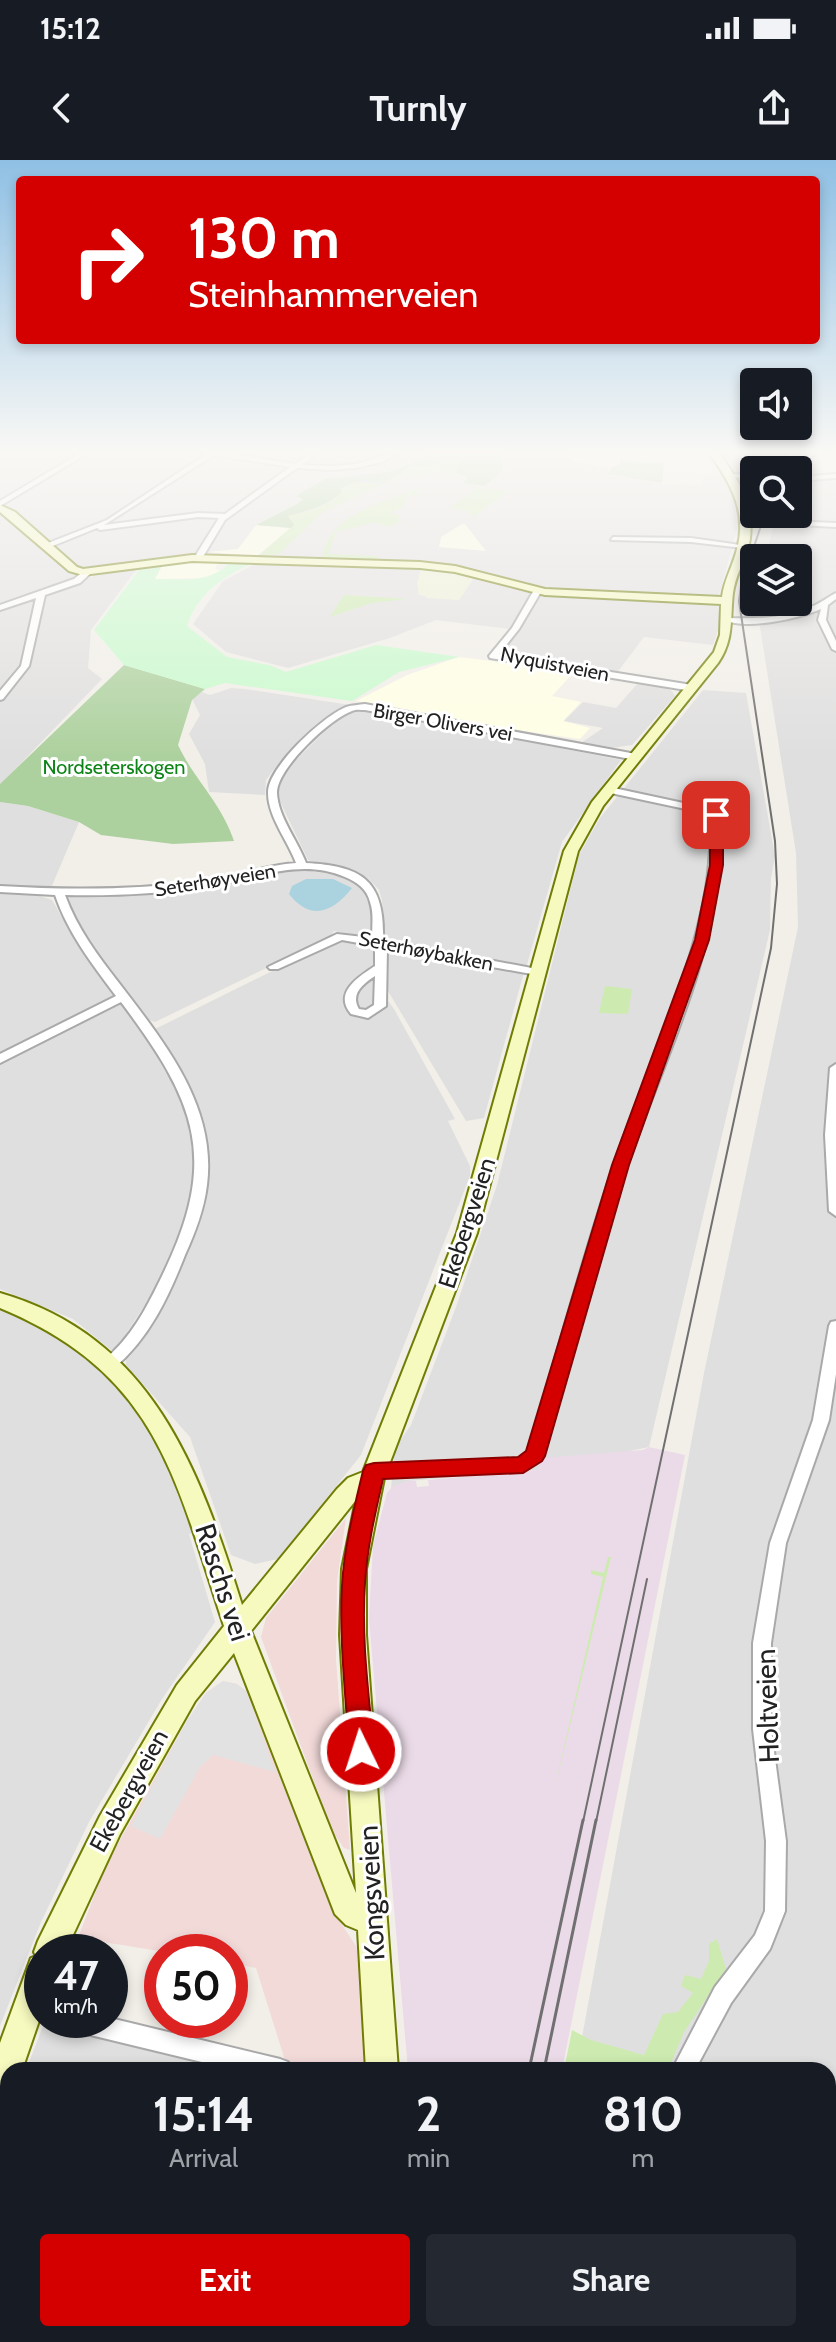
<!DOCTYPE html>
<meta charset="utf-8">
<style>
:root{--surface:#171b24;--page:#242831;--text:#f1f3f6;--muted:#9ea1a6;--accent:#d40000}
body{margin:0;font-family:Cabin,sans-serif;background:var(--page);color:var(--text);height:100vh;display:flex;flex-direction:column;font-size:30px;white-space:nowrap}
*{box-sizing:border-box;margin:0}
p{font-size:26px;color:var(--muted)}
.icon{flex:none;width:44px;height:44px;fill:none;stroke:currentColor;stroke-width:2;stroke-linecap:round;stroke-linejoin:round}
.map{position:relative;flex:1;overflow:hidden}
.panel{position:absolute;left:0px;top:1902px;width:836px;height:280px;display:flex;flex-direction:column;background:var(--surface);border-radius:24px 24px 0 0;box-shadow:0 4px 12px #0003}
.panel>*{flex:none}
.banner{position:absolute;left:16px;top:16px;width:804px;height:168px;border-radius:8px;box-shadow:0 4px 12px #0003;background:#d40000;color:#fff;overflow:hidden}
.tools{position:absolute;left:740px;top:208px;display:grid;gap:16px}
.tools a{display:grid;place-items:center;width:72px;height:72px;border-radius:8px;background:var(--surface);box-shadow:0 4px 12px #0003;font-size:40px}
.speed{position:absolute;left:24px;top:1774px;display:flex;gap:16px;font-size:40px;font-weight:700;text-align:center}
.speed>*{display:grid;place-content:center;width:104px;height:104px;border-radius:50%;background:var(--surface);box-shadow:0 4px 12px #0003;line-height:1}
.speed small{font-size:20px;font-weight:400}
.speed .limit{border:12px solid #d22;background:#fff;color:#111}
.pin{position:absolute;display:grid;place-items:center;width:68px;height:68px;color:#fff;margin:-34px;border-radius:16px;box-shadow:0 4px 12px #0006}
.me{position:absolute;width:88px;margin:-44px;rotate:356deg;stroke-linejoin:round;filter:drop-shadow(0 0 6px #0008)}
.turn{display:flex;align-items:center;gap:28px;height:168px;padding:0 40px;font-size:36px}
.turn .icon{width:104px;height:104px;stroke-width:2.5}
.turn b{display:block;font-size:56px;line-height:68px}
.eta{display:flex;justify-content:space-evenly;align-items:center;height:136px;text-align:center}
.eta b{font-size:48px;font-weight:700;line-height:56px}
.primary-button{display:flex;gap:16px;margin-top:auto;padding:16px 40px}
.primary-button a{flex:1;height:92px;border-radius:8px;background:var(--accent);color:#fff;font-size:32px;font-weight:700;line-height:92px;text-align:center}
.primary-button a+a{background:var(--page);color:var(--text)}
.status{display:flex;justify-content:space-between;align-items:center;height:56px;padding:0 40px;background:var(--surface);direction:ltr}
.status svg{height:22px;fill:currentColor}
header{display:flex;justify-content:space-between;align-items:center;height:104px;padding:0 40px;background:var(--surface);font-size:36px;font-weight:700}
.map>svg:first-child{display:block}
.residential{fill:#e0dfdf}
.commercial{fill:#f2dad9}
.industrial{fill:#ebdbe8}
.education{fill:#ffffe5}
.farmland{fill:#eef0d5}
.grass{fill:#cdebb0}
.forest{fill:#add19e}
.park{fill:#c8facc}
.parking{fill:#e2e2e2}
.water{fill:#aad3df}
.lines{fill:none;stroke-linecap:round;stroke-linejoin:round}
.stream{stroke:#aad3df;stroke-width:2}
.street-casing{stroke:#a9a9a9;stroke-width:4}
.secondary-casing{stroke:#707d05;stroke-width:4}
.street{fill:#fff;fill-rule:evenodd}
.secondary{fill:#f7fabf;fill-rule:evenodd}
.tram-far1{stroke:#707070;stroke-width:2}
.tram{stroke:#707070;stroke-width:3}
.route{fill:#d40000;stroke:#8a0000;stroke-width:2}
.labels{text-anchor:middle;stroke-width:6;stroke-linejoin:round;paint-order:stroke}
.far-street-label{font-size:20px;fill:#222;stroke:#fff}
.far-park-label{font-size:20px;fill:#0c8416;stroke:#fff}
.street-label{font-size:24px;fill:#222;stroke:#fff}
.near-street-label{font-size:28px;fill:#222;stroke:#fff}
</style>
<div class="status"><b>15:12</b><svg viewBox="0 0 49 12"><path d="M0 12V9h3v3zM5 12V6h3v6zM10 12V3h3v9zM15 12V0h3v12zM26 1h20v11H26zM47 4h2v5h-2z"/></svg></div>
<header><svg class="icon" aria-label="back" viewBox="0 0 24 24"><path d="M15 5l-7 7 7 7"/></svg>Turnly<svg class="icon" aria-label="share" viewBox="0 0 24 24"><path d="M12 15V3M7 8l5-5 5 5M5 13v7h14v-7"/></svg></header>
<div class="map">
<svg width="836" height="2182" viewBox="0 0 836 2182">
<rect width="100%" height="100%" fill="#f2efe9"/>
<path class="residential" d="M 0,290 L 561,290 L 576,302 L 611,307 L 607,314 L 664,324 L 700,325 L 705,315 L 726,316 L 733,330 L 737,369 L 717,443 L 720,465 L 713,485 L 644,477 L 616,514 L 502,494 L 511,469 L 436,460 L 390,478 L 288,508 L 226,492 L 193,464 L 223,421 L 259,402 L 189,401 L 112,411 L 136,410 L 91,470 L 88,508 L 102,519 L 0,625 L 0,541 L 7,535 L 0,528 L 0,450 L 74,425 L 98,414 L 79,408 L 11,357 L 80,418 L 0,446 Z
M 718,290 L 775,290 L 771,310 L 754,310 L 754,315 L 739,314 Z
M 836,317 L 836,2182 L 555,2182 L 554,2174 L 828,2174 L 828,1910 L 576,1910 L 704,1213 L 798,767 L 796,693 L 756,442 L 798,442 L 798,398 L 765,398 L 777,354 L 798,354 L 798,320 L 825,321 Z
M 639,522 L 662,526 L 672,531 L 675,536 L 632,585 L 611,588 L 581,583 L 603,568 L 564,561 L 583,542 L 616,548 Z
M 231,528 L 245,529 L 350,545 L 326,559 L 280,601 L 266,620 L 265,635 L 209,632 L 205,604 L 189,574 L 200,555 L 192,539 L 202,532 L 210,535 Z
M 703,530 L 746,533 L 775,696 L 771,718 L 770,770 L 649,1287 L 539,1310 L 408,1321 L 391,1328 L 395,1288 L 411,1265 L 456,1147 L 497,1025 L 579,695 L 600,658 Z
M 361,548 L 621,600 L 562,682 L 526,808 L 389,782 L 385,778 L 382,740 L 379,730 L 368,718 L 308,700 L 277,635 L 278,623 L 283,613 L 321,575 L 348,552 Z
M 0,642 L 28,646 L 79,662 L 51,728 L 0,726 Z
M 298,709 L 341,716 L 365,728 L 373,745 L 373,775 L 369,778 L 334,771 L 330,777 L 155,862 L 146,859 L 80,770 L 70,750 L 69,737 L 204,727 Z
M 0,733 L 37,735 L 52,740 L 75,780 L 145,875 L 184,946 L 197,978 L 191,1035 L 183,1070 L 164,1116 L 116,1189 L 111,1190 L 73,1159 L 0,1129 Z
M 339,778 L 375,785 L 377,826 L 394,849 L 455,959 L 448,961 L 470,1006 L 470,1016 L 361,1295 L 278,1399 L 255,1404 L 231,1395 L 190,1277 L 126,1205 L 126,1199 L 184,1099 L 200,1056 L 210,998 L 202,961 L 155,869 Z
M 387,787 L 524,812 L 484,958 L 466,961 L 385,826 Z
M 0,1149 L 62,1177 L 102,1208 L 154,1268 L 198,1372 L 189,1374 L 215,1462 L 162,1539 L 89,1662 L 41,1762 L 0,1866 Z
M 45,1861 L 251,1910 L 26,1910 Z
M 8,1958 L 8,2110 L 0,2126 L 0,1979 Z"/>
<path class="commercial" d="M 346,1358 L 337,1421 L 336,1499 L 350,1690 L 344,1688 L 332,1671 L 261,1477 L 266,1458 Z
M 223,1521 L 237,1524 L 246,1531 L 331,1748 L 358,1789 L 366,1910 L 288,1910 L 256,1808 L 230,1803 L 230,1792 L 165,1792 L 78,1778 L 106,1705 L 187,1561 L 206,1533 Z"/>
<path class="industrial" d="M 649,1287 L 685,1295 L 562,1910 L 408,1910 L 369,1459 L 373,1386 L 387,1333 L 393,1326 L 408,1321 L 416,1321 L 417,1327 L 429,1326 L 428,1320 L 538,1310 L 542,1298 L 643,1290 Z"/>
<path class="education" d="M 561,290 L 700,290 L 707,303 L 661,302 L 658,323 L 606,314 L 610,307 L 575,302 Z
M 462,364 L 465,364 L 486,391 L 439,387 L 441,377 Z
M 256,365 L 291,368 L 257,396 L 207,392 L 238,389 Z
M 189,401 L 218,402 L 215,409 L 223,411 L 206,418 L 154,419 L 163,404 Z
M 459,497 L 575,511 L 552,536 L 581,542 L 563,561 L 590,568 L 580,579 L 474,564 L 356,541 L 407,515 Z
M 8,2112 L 8,2174 L 395,2174 L 422,2182 L 0,2182 L 0,2128 Z"/>
<path class="farmland" d="M 421,408 L 460,413 L 474,418 L 459,440 L 426,438 L 426,436 L 419,435 L 417,424 Z"/>
<path class="grass" d="M 463,299 L 456,312 L 465,317 L 431,311 L 421,316 L 399,317 L 323,352 L 279,394 L 260,395 L 293,365 L 287,356 C 305,352 333,348 340,329 C 365,315 386,331 410,305 C 426,309 446,300 463,299 Z
M 473,327 L 508,331 L 474,357 L 468,351 L 450,348 L 475,330 L 470,328 Z
M 419,328 L 422,329 L 415,333 L 426,336 L 408,335 L 403,347 L 391,353 L 401,356 L 398,359 L 403,360 L 388,367 L 375,362 L 336,372 L 328,394 L 378,396 L 377,400 L 322,398 C 329,354 383,342 419,328 Z
M 344,435 L 408,439 L 372,443 L 330,457 Z
M 605,826 L 632,829 L 628,854 L 599,853 Z
M 608,1397 L 611,1397 L 554,1631 L 603,1417 L 591,1414 L 591,1410 L 604,1413 Z
M 717,1779 L 726,1809 L 684,1872 L 668,1910 L 564,1910 L 572,1870 L 591,1880 L 644,1895 L 663,1854 L 678,1852 L 693,1833 L 681,1826 L 685,1815 L 701,1819 L 709,1801 L 709,1784 Z"/>
<path class="forest" d="M 431,290 L 500,290 L 503,310 L 485,326 L 462,323 L 468,318 L 456,312 L 461,299 C 443,300 429,309 410,305 C 385,332 366,314 340,329 L 342,332 C 327,346 308,351 288,356 L 294,365 L 291,368 L 256,365 L 297,344 L 303,339 L 296,336 L 325,319 L 388,312 L 415,302 Z
M 619,300 L 664,303 L 662,323 L 607,314 L 612,307 L 620,304 Z
M 124,505 L 205,529 L 192,540 L 178,585 C 195,621 221,642 234,681 L 173,684 L 101,675 L 79,662 L 28,646 L 0,642 L 0,624 Z"/>
<path class="park" d="M 231,401 L 256,402 C 225,415 198,432 187,466 L 227,497 L 269,505 L 286,512 L 376,485 L 459,497 L 399,512 L 352,541 L 225,523 L 205,529 L 124,505 L 94,470 L 139,410 L 163,404 L 155,419 C 182,419 211,424 231,401 Z"/>
<path class="parking" d="M 223,1521 L 237,1524 L 246,1531 L 275,1612 L 213,1595 L 200,1607 L 160,1679 L 131,1666 L 187,1561 L 206,1533 Z"/>
<path class="water" d="M 306,719 L 333,719 L 352,728 C 333,752 311,762 289,734 L 292,726 Z"/>
<g class="lines">
<path class="stream" d="M 362,315 L 365,317 L 360,319 L 362,321 L 385,323"/>
<defs>
<path id="street" d="M 85,290 L 93,290 L 0,346 L 0,341 Z
M 197,290 L 220,290 L 218,292 L 295,304 L 315,290 L 322,290 L 302,305 C 321,306 341,307 360,303 C 374,300 388,290 402,290 L 382,302 L 356,308 L 330,310 L 297,308 L 225,360 L 201,400 L 194,398 L 219,358 L 198,357 L 100,370 L 97,368 L 50,387 L 43,385 L 107,360 L 208,293 ZM 214,295 L 290,307 L 225,354 L 198,353 L 104,365 Z
M 732,314 L 754,315 L 754,319 L 730,317 Z
M 836,314 L 836,318 L 798,321 L 798,317 Z
M 745,359 L 836,363 L 836,367 L 743,362 Z
M 613,377 L 691,378 L 747,386 L 743,388 L 691,382 L 611,380 Z
M 85,410 L 92,412 L 80,423 L 45,435 L 29,506 L 3,539 L 0,540 L 0,531 L 21,506 L 36,438 L 0,450 L 0,445 L 74,419 Z
M 538,428 L 542,430 L 519,469 L 499,494 L 692,525 L 696,528 L 692,531 L 490,498 L 489,496 L 512,468 L 534,430 Z
M 836,433 L 836,439 L 828,445 L 826,460 L 836,481 L 836,491 L 832,489 L 818,460 L 821,449 C 798,459 747,470 724,460 L 728,458 C 756,459 787,458 813,446 C 821,443 828,437 836,433 Z
M 365,544 L 636,594 L 641,597 L 636,600 L 365,550 C 361,550 356,549 352,551 C 331,558 276,609 277,633 C 278,657 298,681 306,703 C 363,706 385,721 383,780 L 537,809 L 543,812 L 537,815 L 387,788 L 386,846 L 368,858 L 351,854 C 333,833 358,817 375,806 L 375,786 L 342,780 L 278,809 L 270,809 L 268,807 L 337,774 L 372,778 C 372,766 374,753 370,742 C 367,729 357,722 345,717 C 299,697 252,720 206,727 C 160,734 112,736 65,735 C 77,768 98,796 119,823 C 164,882 217,946 207,1025 C 204,1050 195,1073 185,1095 C 169,1136 149,1179 114,1208 L 104,1208 L 101,1204 L 104,1200 C 131,1178 147,1147 162,1116 C 220,998 196,942 121,842 L 0,903 L 0,894 L 116,836 C 92,804 68,773 55,735 L 0,732 L 0,726 C 68,730 137,730 205,721 C 235,717 265,705 296,703 C 288,681 268,657 268,633 C 267,608 323,556 346,547 C 352,545 359,545 365,544 ZM 375,816 L 374,845 L 366,850 L 359,849 C 350,834 363,824 375,816 Z
M 609,627 L 716,650 C 724,663 721,676 720,691 C 715,810 653,921 618,1033 C 590,1120 568,1209 543,1296 L 541,1300 L 523,1311 L 374,1317 L 368,1315 L 366,1311 L 368,1307 L 374,1305 L 520,1299 L 528,1293 C 557,1196 582,1097 615,1002 C 644,917 683,837 702,749 C 709,720 710,689 712,659 L 709,654 L 606,632 L 604,630 Z
M 836,904 L 836,1056 L 829,1051 L 825,975 L 830,908 Z
M 836,1161 L 836,1214 L 829,1260 L 786,1383 L 771,1483 L 771,1569 L 786,1681 L 785,1751 L 770,1789 L 731,1843 L 695,1910 L 672,1910 L 715,1827 L 755,1775 L 765,1751 L 766,1681 L 753,1569 L 753,1483 L 770,1383 L 813,1260 L 829,1166 L 831,1162 Z
M 110,1858 L 280,1899 L 288,1902 L 291,1910 L 235,1910 L 74,1871 L 66,1868 L 63,1860 L 110,1860 Z
M 473,2174 L 497,2174 L 494,2182 L 470,2182 Z
M 689,2174 L 713,2174 L 715,2182 L 691,2182 Z"/>
<path id="secondary" d="M 707,290 L 716,290 C 740,319 759,353 747,392 C 742,405 735,418 733,433 C 730,459 734,480 718,503 L 603,646 L 578,691 L 477,1073 L 384,1318 L 366,1409 L 366,1475 L 398,1910 L 366,1910 L 358,1770 L 346,1765 L 335,1754 L 234,1493 L 195,1541 L 120,1674 L 65,1792 L 42,1792 L 42,1852 L 22,1910 L 8,1910 L 8,1940 L 0,1943 L 0,1883 L 27,1809 L 31,1798 L 36,1796 L 34,1792 L 38,1781 L 100,1656 L 177,1525 L 224,1466 C 175,1319 159,1214 0,1148 L 0,1133 C 152,1177 199,1308 242,1445 L 337,1329 L 348,1318 L 363,1312 L 457,1073 L 564,691 L 592,642 L 714,492 L 720,475 L 721,444 L 545,435 L 455,412 L 420,408 L 192,401 L 83,415 L 69,411 L 0,352 L 0,345 L 15,352 L 77,407 L 83,409 L 192,395 L 420,402 L 455,406 L 545,429 L 722,437 C 724,420 733,406 737,389 C 748,351 729,320 707,290 ZM 356,1340 L 342,1409 L 340,1475 L 356,1733 L 251,1471 Z
M 512,2174 L 549,2174 L 553,2182 L 516,2182 Z"/>
</defs>
<use href="#street" class="street-casing"/>
<use href="#secondary" class="secondary-casing"/>
<use href="#street" class="street"/>
<use href="#secondary" class="secondary"/>
<path class="tram-far1" d="M 784,310 L 786,290
M 786,310 L 816,295 L 814,290
M 583,1662 L 771,788 L 777,724 L 775,681 L 739,441 L 741,425 L 765,354
M 596,1662 L 647,1419"/>
<path class="tram" d="M 529,1910 L 583,1660
M 544,1910 L 596,1660
M 508,2174 L 508,2182
M 521,2174 L 521,2182"/>
</g>
<linearGradient id="sky" x2="0" y2="1"><stop stop-color="#8fc0e4"/><stop offset="0.49" stop-color="#f9f8f5"/><stop offset="1" stop-color="#f9f8f5" stop-opacity="0"/></linearGradient>
<rect width="836" height="596" fill="url(#sky)"/>
<path class="route" d="M 716,651 L 723,655 L 723,705 L 709,780 L 629,1005 L 545,1296 L 542,1301 L 523,1313 L 383,1319 C 375,1354 367,1388 365,1423 C 361,1479 369,1536 374,1591 L 370,1599 L 361,1603 L 353,1599 L 349,1591 C 346,1536 339,1481 342,1426 C 344,1387 354,1349 363,1311 L 366,1305 L 374,1303 L 518,1297 L 526,1291 L 612,1005 L 695,780 L 710,705 L 710,655 Z"/>
<g class="labels">
<g class="far-street-label">
<text transform="translate(555 504) rotate(11)" y="7">Nyquistveien</text>
<text transform="translate(443 562) rotate(10)" y="7">Birger Olivers vei</text>
<text transform="translate(215 720) rotate(-9)" y="7">Seterhøyveien</text>
<text transform="translate(426 791) rotate(11)" y="7">Seterhøybakken</text>
</g>
<g class="far-park-label">
<text x="114" y="614">Nordseterskogen</text>
</g>
<g class="street-label">
<text transform="translate(467 1063) rotate(-72)" y="8">Ekebergveien</text>
<text transform="translate(129 1631) rotate(-61)" y="8">Ekebergveien</text>
</g>
<g class="near-street-label">
<text transform="translate(223 1422) rotate(72)" y="10">Raschs vei</text>
<text transform="translate(767 1546) rotate(-92)" y="10">Holtveien</text>
<text transform="translate(371 1733) rotate(-93)" y="10">Kongsveien</text>
</g>
</g>
</svg>
<div class="tools">
<a><svg class="icon" aria-label="sound" viewBox="0 0 24 24"><path d="M4 9h4l5-4v14l-5-4H4zM17 9q2 3 0 6"/></svg></a>
<a><svg class="icon" aria-label="search" viewBox="0 0 24 24"><circle cx="10" cy="10" r="6"/><path d="M15 15l6 6"/></svg></a>
<a><svg class="icon" aria-label="layers" viewBox="0 0 24 24"><path d="M12 4l9 5-9 5-9-5zM3 14l9 5 9-5"/></svg></a>
</div>
<div class="speed"><div>47<small>km/h</small></div><div class="limit">50</div></div>
<div class="pin" style="left:716px;top:655px;background:#d93025"><svg class="icon" aria-label="arrive" viewBox="0 0 24 24"><path d="M6 21V4h12l-3 4 3 4H6"/></svg></div>
<svg class="me" style="left:361px;top:1591px" viewBox="-20 -20 40 40"><circle r="17" fill="#d40000" stroke="#fff" stroke-width="3"/><path d="M0-11L8 9 0 5-8 9z" fill="#fff"/></svg>
<div class="banner">
<div class="turn"><svg class="icon" aria-label="right" viewBox="0 0 24 24"><path d="M7 20v-9h11M14 6l5 5-5 5"/></svg><div><b>130 m</b>Steinhammerveien</div></div>
</div>
<section class="panel">
<div class="eta">
<div><b>15:14</b><p>Arrival</p></div>
<div><b>2</b><p>min</p></div>
<div><b>810</b><p>m</p></div>
</div>
<div class="primary-button"><a>Exit</a><a>Share</a></div>
</section>
</div>
